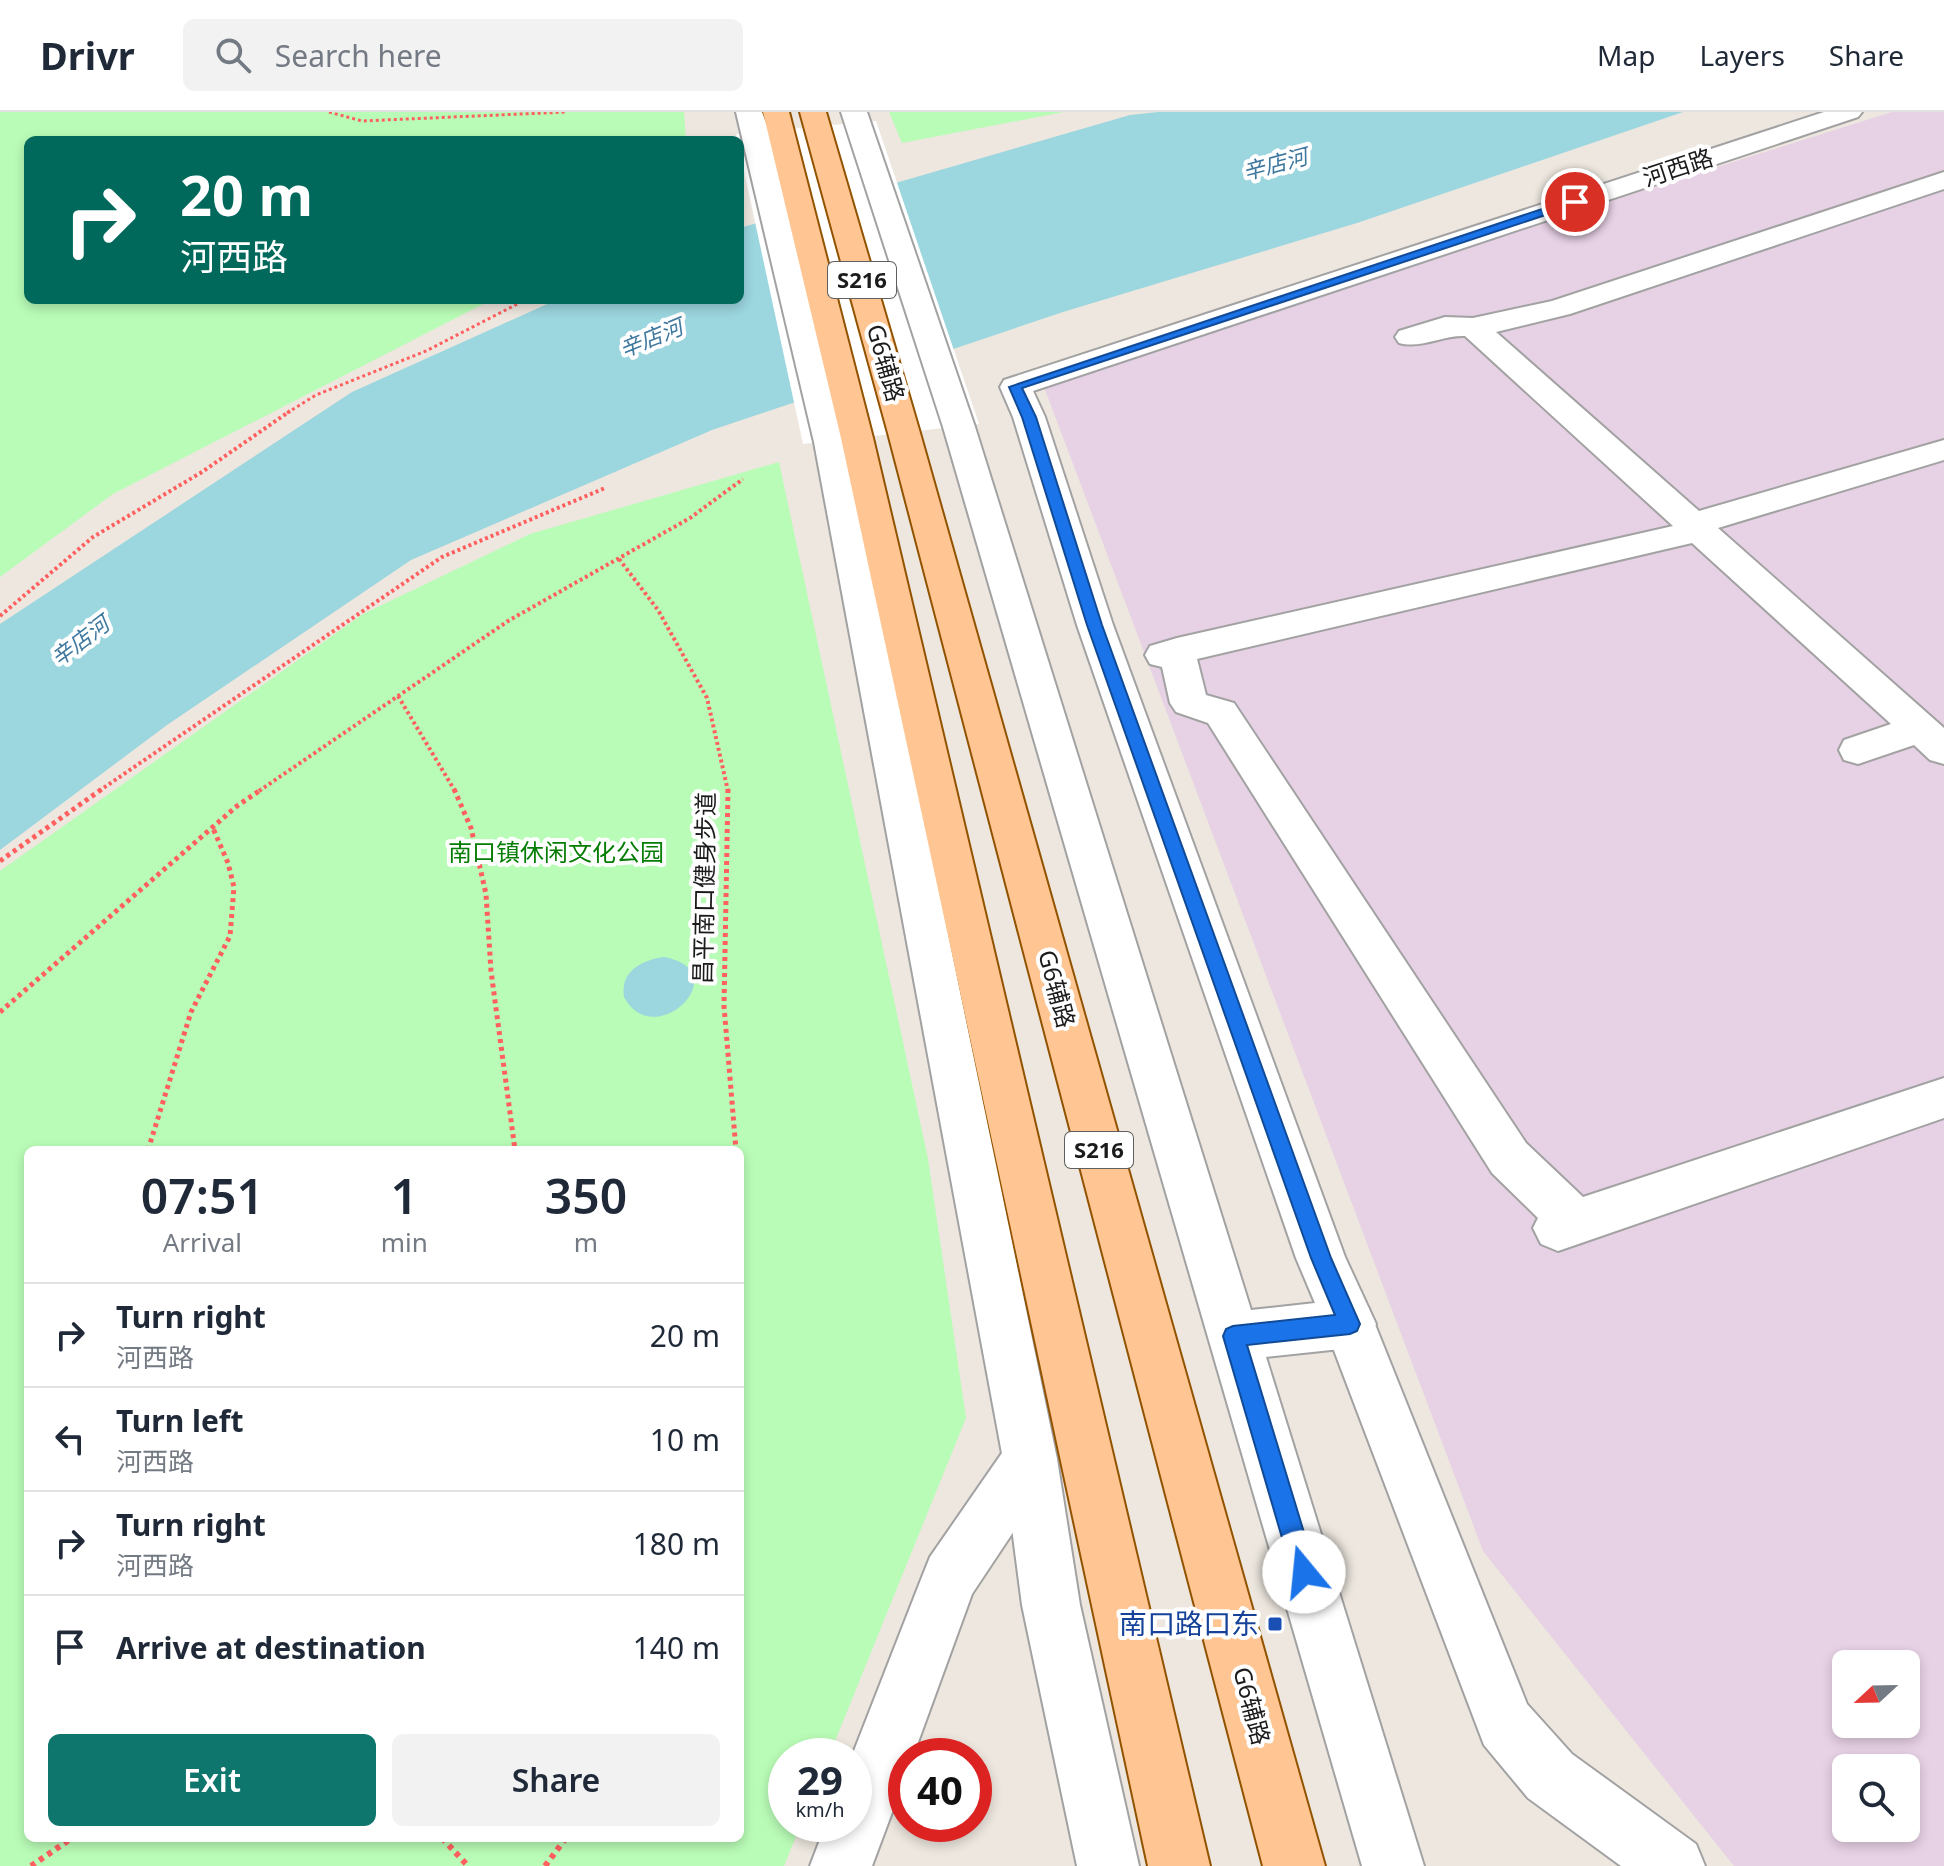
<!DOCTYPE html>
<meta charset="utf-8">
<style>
:root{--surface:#fff;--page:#f2f2f3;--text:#1f2937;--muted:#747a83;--line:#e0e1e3;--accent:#0f766e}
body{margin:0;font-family:"Noto Sans","Noto Sans SC",sans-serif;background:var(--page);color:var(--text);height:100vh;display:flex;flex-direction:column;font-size:30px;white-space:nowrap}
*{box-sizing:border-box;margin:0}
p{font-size:26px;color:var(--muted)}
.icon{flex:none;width:44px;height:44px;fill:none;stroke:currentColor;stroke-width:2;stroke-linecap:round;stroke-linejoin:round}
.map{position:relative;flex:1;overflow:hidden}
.drawer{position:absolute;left:24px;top:1034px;width:720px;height:696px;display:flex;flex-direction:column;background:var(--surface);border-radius:12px;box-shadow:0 4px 12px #0003}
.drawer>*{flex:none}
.banner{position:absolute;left:24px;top:24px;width:720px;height:168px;border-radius:12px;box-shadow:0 4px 12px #0003;background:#00695c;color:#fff;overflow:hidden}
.needle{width:52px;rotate:248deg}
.tools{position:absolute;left:1832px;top:1538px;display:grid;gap:16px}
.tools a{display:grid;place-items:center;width:88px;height:88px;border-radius:12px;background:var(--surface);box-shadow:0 4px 12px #0003;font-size:40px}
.speed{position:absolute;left:768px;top:1626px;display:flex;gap:16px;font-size:40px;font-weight:700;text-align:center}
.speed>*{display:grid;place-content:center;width:104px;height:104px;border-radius:50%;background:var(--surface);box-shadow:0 4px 12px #0003;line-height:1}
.speed small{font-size:20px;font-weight:400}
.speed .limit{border:12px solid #d22;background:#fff;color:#111}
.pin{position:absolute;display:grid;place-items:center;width:68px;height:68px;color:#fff;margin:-34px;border:4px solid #fff;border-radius:50%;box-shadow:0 2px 8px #0007}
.me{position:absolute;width:88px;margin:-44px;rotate:343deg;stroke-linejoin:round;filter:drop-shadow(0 0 6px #0008)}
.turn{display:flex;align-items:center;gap:28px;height:168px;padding:0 24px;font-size:36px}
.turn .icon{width:104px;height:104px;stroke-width:2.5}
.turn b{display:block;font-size:56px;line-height:68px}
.eta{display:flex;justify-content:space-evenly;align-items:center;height:136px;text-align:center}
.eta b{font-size:48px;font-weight:600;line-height:56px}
.cta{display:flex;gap:16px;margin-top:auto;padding:16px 24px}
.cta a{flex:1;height:92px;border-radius:12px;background:var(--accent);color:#fff;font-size:32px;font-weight:600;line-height:92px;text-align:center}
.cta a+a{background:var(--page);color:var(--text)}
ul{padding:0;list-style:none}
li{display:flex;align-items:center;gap:24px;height:104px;padding:0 24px;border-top:2px solid var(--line)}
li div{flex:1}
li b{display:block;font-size:30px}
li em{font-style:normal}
header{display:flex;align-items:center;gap:48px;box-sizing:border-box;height:112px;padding:0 40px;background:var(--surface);border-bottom:2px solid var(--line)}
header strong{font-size:38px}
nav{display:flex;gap:44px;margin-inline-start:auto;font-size:28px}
.search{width:560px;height:72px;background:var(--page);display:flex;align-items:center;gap:20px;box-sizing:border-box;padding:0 28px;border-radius:12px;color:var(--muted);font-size:30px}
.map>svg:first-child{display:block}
.industrial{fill:#e7d1e5;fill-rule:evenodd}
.park{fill:#b9fcb7;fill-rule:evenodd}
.water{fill:#9cd6df}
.pier{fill:#fff}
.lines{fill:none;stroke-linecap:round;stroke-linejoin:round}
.pedestrian-casing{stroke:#a2a2a2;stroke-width:4}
.minor-casing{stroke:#a2a2a2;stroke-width:4}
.tertiary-casing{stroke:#a2a2a2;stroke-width:4}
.primary-casing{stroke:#925300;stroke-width:4}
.path-far3{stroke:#ff605f;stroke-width:3;stroke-dasharray:3 3;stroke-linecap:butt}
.path-far2{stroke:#ff605f;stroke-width:4;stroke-dasharray:3 3;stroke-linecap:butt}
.path-far1{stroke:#ff605f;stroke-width:5;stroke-dasharray:4 4;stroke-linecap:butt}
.path{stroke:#ff605f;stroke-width:6;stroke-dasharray:5 5;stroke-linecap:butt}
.pedestrian{fill:#fff;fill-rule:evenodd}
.minor{fill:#fff;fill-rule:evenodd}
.tertiary{fill:#fff;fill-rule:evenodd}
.primary{fill:#ffc693;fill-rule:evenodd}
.route{fill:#1a73e8;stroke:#114b97;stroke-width:2}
.transit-dot{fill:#1a4fb4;stroke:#fff;stroke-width:3}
.labels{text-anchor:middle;stroke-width:8;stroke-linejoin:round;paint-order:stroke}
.far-water-label{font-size:22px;font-style:italic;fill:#3e789f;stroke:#fff}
.shield{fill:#fff;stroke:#5f5f5f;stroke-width:2}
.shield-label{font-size:22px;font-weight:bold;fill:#1b1b1b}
.street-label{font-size:24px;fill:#1b1b1b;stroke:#fff}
.park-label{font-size:24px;fill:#067d05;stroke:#fff}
.near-transit-label{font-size:28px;fill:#164399;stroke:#fff;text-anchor:end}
</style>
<header>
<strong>Drivr</strong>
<div class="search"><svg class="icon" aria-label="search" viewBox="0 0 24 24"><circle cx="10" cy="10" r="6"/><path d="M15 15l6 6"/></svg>Search here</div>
<nav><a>Map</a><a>Layers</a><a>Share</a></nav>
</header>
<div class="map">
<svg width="1944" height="1754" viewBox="0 0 1944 1754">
<rect width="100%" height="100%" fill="#ede7df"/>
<path class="industrial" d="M 1892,0 L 1944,0 L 1944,1754 L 1734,1754 L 1483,1439 L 1041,267 ZM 1846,1552 L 1906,1552 L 1906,1612 L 1846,1612 ZM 1846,1656 L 1906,1656 L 1906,1716 L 1846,1716 Z"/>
<path class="park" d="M 0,0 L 684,0 L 686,28 L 28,28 L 28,188 L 491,188 L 113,382 L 0,465 Z
M 889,0 L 1064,0 L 902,31 Z
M 779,350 L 928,1047 L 966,1306 L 829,1644 L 786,1644 L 786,1712 L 801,1712 L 784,1754 L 0,1754 L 0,759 L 363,502 L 530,422 ZM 28,1038 L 740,1038 L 740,1726 L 28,1726 Z"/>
<path class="water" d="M 1158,0 L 1683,0 L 1357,111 L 1063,200 L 712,318 L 411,448 L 167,613 L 0,738 L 0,512 L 352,280 L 556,188 L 740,188 L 740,116 L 1130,3 Z
M 664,845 C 739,859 654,942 624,885 C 620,859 642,848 664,845 Z"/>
<path class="pier" d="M 876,9 L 979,312 L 803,332 L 736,22 Z"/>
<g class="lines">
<defs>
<path id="pedestrian" d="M 1030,1320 L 1049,1328 L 1057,1347 L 1049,1366 L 972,1482 L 913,1644 L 906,1644 L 906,1663 L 872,1754 L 810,1754 L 826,1712 L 854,1712 L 852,1644 L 922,1465 L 930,1445 L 1011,1328 Z"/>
<path id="minor" d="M 1944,60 L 1944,77 L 1570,202 L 1496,220 L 1699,399 L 1944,328 L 1944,348 L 1718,416 L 1944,616 L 1944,652 L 1930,648 L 1914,633 L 1858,652 L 1844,648 L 1839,638 L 1844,628 L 1891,612 L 1692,431 L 1197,547 L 1206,583 L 1234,591 L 1526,1031 L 1583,1085 L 1944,966 L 1944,1006 L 1558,1139 L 1541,1132 L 1533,1116 L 1538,1106 L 1492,1061 L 1208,611 L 1176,600 L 1170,591 L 1162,555 L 1150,552 L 1145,543 L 1150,534 L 1177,526 L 1673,414 L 1465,224 C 1443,223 1421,237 1399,231 L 1395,225 L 1399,219 L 1445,205 L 1473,206 L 1552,189 Z
M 1350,1188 L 1368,1195 L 1527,1592 L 1572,1642 L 1696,1732 L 1705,1754 L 1621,1754 L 1528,1686 L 1484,1633 L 1324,1212 L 1332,1195 Z"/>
<path id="tertiary" d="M 736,0 L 762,0 L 769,19 L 846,330 L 1057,1347 L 1080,1493 L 1139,1754 L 1077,1754 L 1022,1493 L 1003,1347 L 814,330 Z
M 841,0 L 867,0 L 975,315 L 1251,1198 L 1315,1191 L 1296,1146 L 1077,513 L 1013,305 L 1000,275 L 1004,268 L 1824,0 L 1862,0 L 1858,5 L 1033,279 L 1045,305 L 1113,513 L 1345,1145 L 1376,1212 L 1368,1229 L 1350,1236 L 1266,1245 L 1424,1754 L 1362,1754 L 943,315 Z"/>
<path id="primary" d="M 763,0 L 789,0 L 873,326 L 1210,1754 L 1148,1754 L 841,326 Z
M 800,0 L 826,0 L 920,321 L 1325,1754 L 1263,1754 L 888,321 Z"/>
</defs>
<use href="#pedestrian" class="pedestrian-casing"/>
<use href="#minor" class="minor-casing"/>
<use href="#tertiary" class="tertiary-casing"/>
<use href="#primary" class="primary-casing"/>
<path class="path-far3" d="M 329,0 L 362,9 L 567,0
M 287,301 L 316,283 L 426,239 L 525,188"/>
<path class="path-far2" d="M 619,447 L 658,498 L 707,586 L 728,679
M 0,504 L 93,425 L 202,360 L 290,299
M 398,584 L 455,679
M 99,679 L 442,445 L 605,376
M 259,679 L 508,509 L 690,406 L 743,367"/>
<path class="path-far1" d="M 454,677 L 471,716 L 486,782 L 491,859 L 515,1038
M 728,677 L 724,894 L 736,1038
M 0,749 L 102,677
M 0,900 L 237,694 L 262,677
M 148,1038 L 191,900 L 230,824 L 234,775 L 228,751 L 212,714
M 740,1085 L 740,1132"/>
<path class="path" d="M 442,1726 L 468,1754
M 31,1754 L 72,1726
M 545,1754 L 566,1726"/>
<use href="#pedestrian" class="pedestrian"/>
<use href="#minor" class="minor"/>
<use href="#tertiary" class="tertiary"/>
<use href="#primary" class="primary"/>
</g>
<path class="route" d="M 1575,86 L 1580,90 L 1579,92 L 1022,276 L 1036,305 L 1102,513 L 1331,1146 L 1360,1212 L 1357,1219 L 1350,1222 L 1247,1233 L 1316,1460 L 1312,1468 L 1304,1471 L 1296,1468 L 1292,1460 L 1223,1224 L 1226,1217 L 1233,1214 L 1335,1203 L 1311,1146 L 1087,513 L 1022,305 L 1009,275 Z"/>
<rect class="transit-dot" x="1267" y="1504" width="16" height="16" rx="4"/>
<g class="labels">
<g class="far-water-label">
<text transform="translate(1275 52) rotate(-15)" y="8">辛店河</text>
<text transform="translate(651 226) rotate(-22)" y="8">辛店河</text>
<text transform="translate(80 529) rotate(-37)" y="8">辛店河</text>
</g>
<g class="shield">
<rect x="828" y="150" width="68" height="36" rx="6"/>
<rect x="1065" y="1020" width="68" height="36" rx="6"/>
</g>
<g class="shield-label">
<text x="862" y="176">S216</text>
<text x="1099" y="1046">S216</text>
</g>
<g class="street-label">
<text transform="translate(1678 56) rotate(-18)" y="8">河西路</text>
<text transform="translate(885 251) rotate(74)" y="8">G6辅路</text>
<text transform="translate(705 776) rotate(-89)" y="8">昌平南口健身步道</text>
<text transform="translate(1056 877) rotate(75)" y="8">G6辅路</text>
<text transform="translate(1251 1594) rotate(75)" y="8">G6辅路</text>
</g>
<g class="park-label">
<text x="556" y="749">南口镇休闲文化公园</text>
</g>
<g class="near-transit-label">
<text x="1259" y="1522">南口路口东</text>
</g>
</g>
</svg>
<div class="tools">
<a><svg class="needle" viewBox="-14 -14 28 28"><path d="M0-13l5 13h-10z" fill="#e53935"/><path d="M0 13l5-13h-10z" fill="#747a83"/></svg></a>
<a><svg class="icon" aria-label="search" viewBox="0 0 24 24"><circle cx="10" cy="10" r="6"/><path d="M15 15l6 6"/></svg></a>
</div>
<div class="speed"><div>29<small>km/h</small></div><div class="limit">40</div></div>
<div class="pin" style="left:1575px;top:90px;background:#d93025"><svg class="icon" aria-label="arrive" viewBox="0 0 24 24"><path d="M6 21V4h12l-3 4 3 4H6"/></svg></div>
<svg class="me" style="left:1304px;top:1460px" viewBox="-20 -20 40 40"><circle r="19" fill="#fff"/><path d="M0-13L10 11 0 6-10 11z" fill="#1a73e8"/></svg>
<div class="banner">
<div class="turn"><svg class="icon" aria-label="right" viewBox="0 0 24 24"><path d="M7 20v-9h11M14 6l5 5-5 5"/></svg><div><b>20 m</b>河西路</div></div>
</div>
<section class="drawer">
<div class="eta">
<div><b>07:51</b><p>Arrival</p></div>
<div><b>1</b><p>min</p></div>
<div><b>350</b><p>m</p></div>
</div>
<ul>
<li><svg class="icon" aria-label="right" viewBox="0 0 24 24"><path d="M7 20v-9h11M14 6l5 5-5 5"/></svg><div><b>Turn right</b><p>河西路</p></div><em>20 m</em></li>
<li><svg class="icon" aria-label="left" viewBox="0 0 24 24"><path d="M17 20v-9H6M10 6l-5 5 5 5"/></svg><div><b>Turn left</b><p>河西路</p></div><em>10 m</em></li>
<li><svg class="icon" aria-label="right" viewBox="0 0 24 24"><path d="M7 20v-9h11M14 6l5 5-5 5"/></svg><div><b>Turn right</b><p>河西路</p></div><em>180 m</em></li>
<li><svg class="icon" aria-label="arrive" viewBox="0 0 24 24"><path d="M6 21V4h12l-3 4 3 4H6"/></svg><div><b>Arrive at destination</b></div><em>140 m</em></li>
</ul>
<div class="cta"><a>Exit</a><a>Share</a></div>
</section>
</div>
